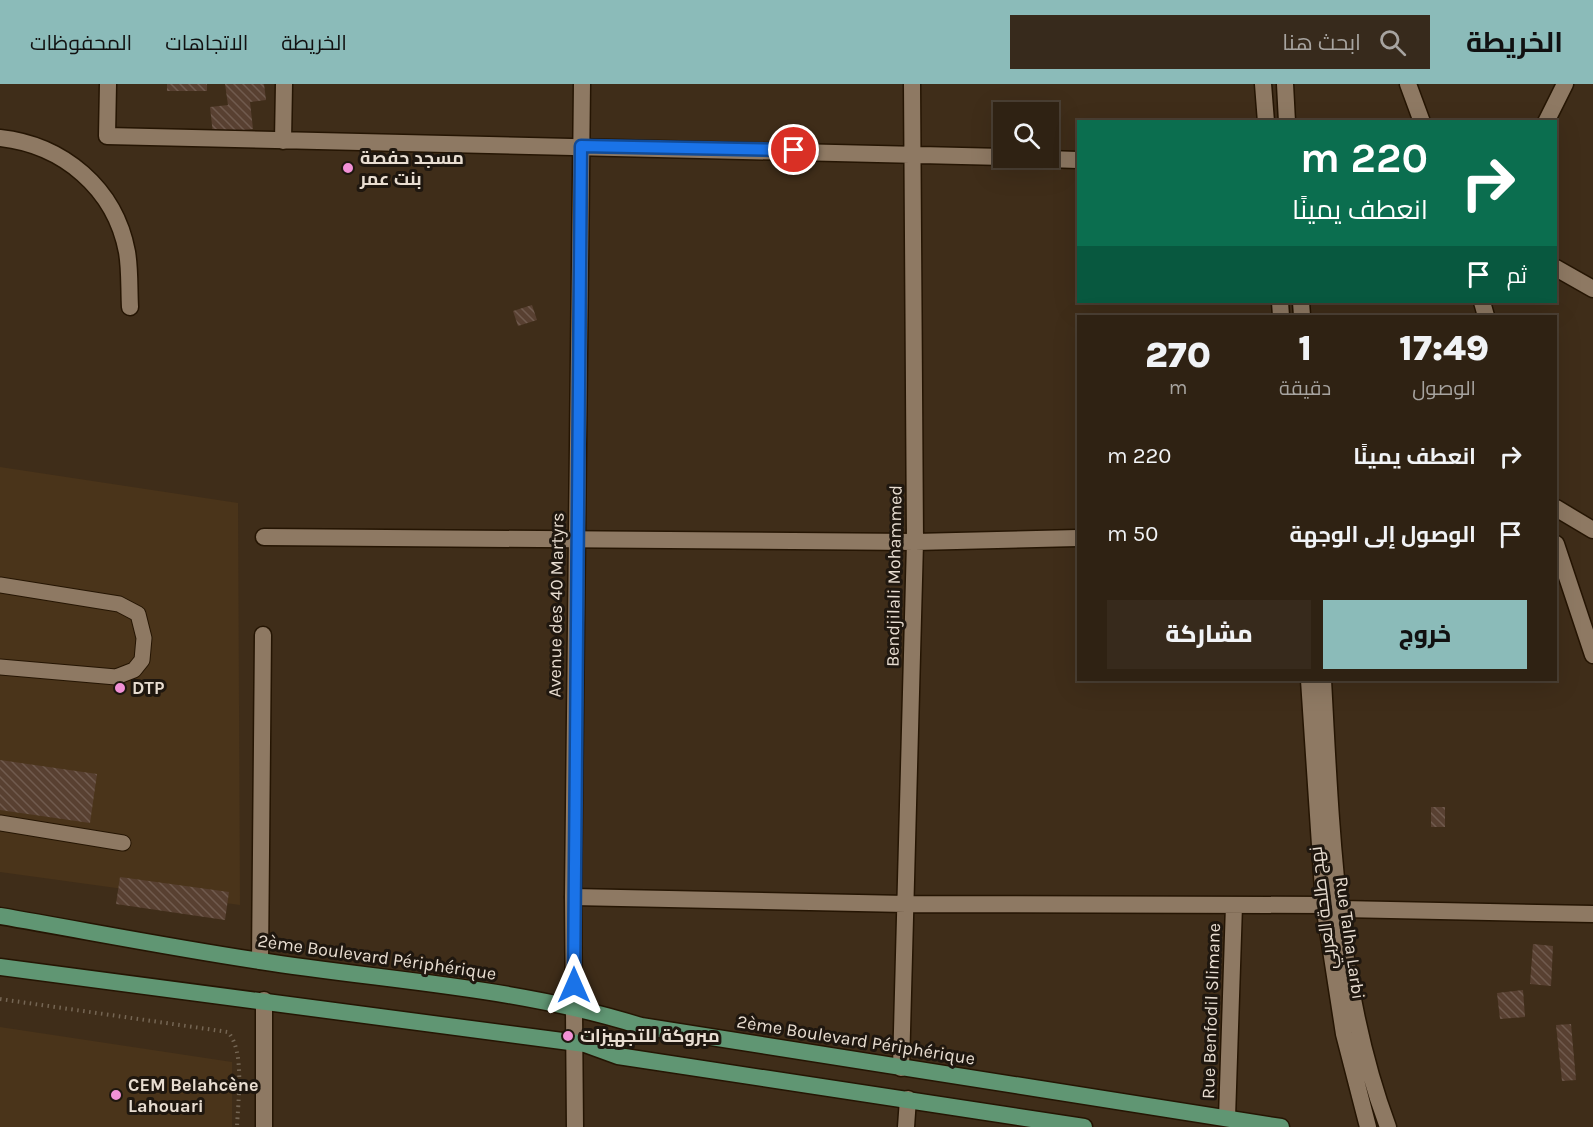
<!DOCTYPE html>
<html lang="ar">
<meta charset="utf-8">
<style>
:root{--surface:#2f2213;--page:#372a1c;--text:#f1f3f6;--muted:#a7a4a0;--line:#4a3f33;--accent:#8bbbb9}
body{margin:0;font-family:Karla,Cairo,sans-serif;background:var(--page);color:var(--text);direction:rtl;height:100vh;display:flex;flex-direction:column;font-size:22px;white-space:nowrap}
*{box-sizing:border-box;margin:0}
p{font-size:20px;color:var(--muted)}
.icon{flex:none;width:33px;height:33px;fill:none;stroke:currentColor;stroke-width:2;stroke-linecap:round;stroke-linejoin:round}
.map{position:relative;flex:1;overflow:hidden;direction:ltr}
.side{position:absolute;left:1077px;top:231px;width:480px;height:366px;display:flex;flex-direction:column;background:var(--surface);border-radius:0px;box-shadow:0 6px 24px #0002,0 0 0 2px var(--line);direction:rtl}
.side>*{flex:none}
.banner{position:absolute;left:1077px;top:36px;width:480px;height:183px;border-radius:0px;box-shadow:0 6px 24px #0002,0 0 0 2px var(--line);direction:rtl;background:#0b6e4f;color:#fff;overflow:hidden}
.buttons{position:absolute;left:993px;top:18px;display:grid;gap:12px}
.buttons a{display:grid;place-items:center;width:66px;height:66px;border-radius:0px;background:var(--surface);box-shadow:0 6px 24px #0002,0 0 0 2px var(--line);font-size:30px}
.pin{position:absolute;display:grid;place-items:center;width:51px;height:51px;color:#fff;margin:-26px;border:3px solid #fff;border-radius:50%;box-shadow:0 2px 6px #0007}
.me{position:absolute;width:66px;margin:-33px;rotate:0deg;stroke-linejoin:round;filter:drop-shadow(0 0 4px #0008)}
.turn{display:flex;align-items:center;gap:21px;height:126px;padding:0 30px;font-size:27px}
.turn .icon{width:78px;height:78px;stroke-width:2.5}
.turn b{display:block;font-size:42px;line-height:51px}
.then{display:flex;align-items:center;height:57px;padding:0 30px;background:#0003;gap:12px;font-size:22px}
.eta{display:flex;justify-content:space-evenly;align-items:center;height:102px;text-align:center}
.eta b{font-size:36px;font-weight:800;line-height:42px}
.button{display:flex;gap:12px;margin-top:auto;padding:12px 30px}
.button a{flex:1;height:69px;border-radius:0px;background:var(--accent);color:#111;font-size:24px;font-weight:800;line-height:69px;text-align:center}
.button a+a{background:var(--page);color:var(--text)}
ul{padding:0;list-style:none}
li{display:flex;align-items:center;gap:18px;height:78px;padding:0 30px}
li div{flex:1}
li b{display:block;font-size:22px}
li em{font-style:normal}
header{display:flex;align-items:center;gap:36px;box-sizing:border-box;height:84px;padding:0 30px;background:var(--accent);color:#111}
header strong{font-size:28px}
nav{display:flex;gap:33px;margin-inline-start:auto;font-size:21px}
.search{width:420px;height:54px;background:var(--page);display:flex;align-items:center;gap:15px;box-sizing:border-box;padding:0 21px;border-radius:0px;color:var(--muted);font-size:22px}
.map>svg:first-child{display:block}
.built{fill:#4a341a}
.building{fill:url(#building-back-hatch)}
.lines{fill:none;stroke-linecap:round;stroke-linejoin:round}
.service-casing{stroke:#251503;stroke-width:17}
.minor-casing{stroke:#251503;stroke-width:19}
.tertiary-casing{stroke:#251503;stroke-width:19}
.secondary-casing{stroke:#251503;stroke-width:19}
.primary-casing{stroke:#251503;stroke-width:19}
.path{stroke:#756654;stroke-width:4;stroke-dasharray:1.5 4.5;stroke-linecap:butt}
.service{stroke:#8e7963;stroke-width:15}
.minor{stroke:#8e7963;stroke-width:16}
.tertiary{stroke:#8e7963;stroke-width:16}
.secondary{stroke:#8e7963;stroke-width:16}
.primary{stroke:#609673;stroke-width:16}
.route-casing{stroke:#114b97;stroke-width:15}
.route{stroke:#1a73e8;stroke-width:10}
.poi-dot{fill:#f291d6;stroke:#1f170f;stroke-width:2}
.labels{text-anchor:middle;stroke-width:6;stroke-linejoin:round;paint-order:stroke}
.poi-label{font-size:18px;font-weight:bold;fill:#e8ddd1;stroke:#1f170f;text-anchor:start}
.street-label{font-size:18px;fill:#e8ddd1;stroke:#1f170f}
</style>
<header>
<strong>الخريطة</strong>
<div class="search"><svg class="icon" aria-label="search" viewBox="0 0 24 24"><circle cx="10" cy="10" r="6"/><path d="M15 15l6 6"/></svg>ابحث هنا</div>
<nav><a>الخريطة</a><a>الاتجاهات</a><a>المحفوظات</a></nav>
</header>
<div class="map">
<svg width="1593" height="1043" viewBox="0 0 1593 1043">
<defs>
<pattern id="building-back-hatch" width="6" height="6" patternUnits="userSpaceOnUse" patternTransform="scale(1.5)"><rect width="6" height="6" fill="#584031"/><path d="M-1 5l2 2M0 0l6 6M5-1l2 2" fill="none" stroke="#705b4e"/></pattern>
</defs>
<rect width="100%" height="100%" fill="#3f2d19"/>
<path class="built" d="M 0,383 L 238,419 L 240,821 L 0,788 Z
M 0,943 L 232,978 L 232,1043 L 0,1043 Z"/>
<path class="building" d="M 167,0 L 207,0 L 207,7 L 167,7 Z
M 225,0 L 264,0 L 266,16 L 250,18 L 253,45 L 213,50 L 210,23 L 228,21 Z
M 532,221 L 537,236 L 518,242 L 513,227 Z
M 0,676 L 97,690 L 90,739 L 0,726 Z
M 1431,723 L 1445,723 L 1445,743 L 1431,743 Z
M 120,793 L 229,808 L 225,836 L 116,820 Z
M 1533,860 L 1553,862 L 1551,902 L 1530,900 Z
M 1523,906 L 1525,933 L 1500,935 L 1497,909 Z
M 1571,940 L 1576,996 L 1562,997 L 1556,941 Z"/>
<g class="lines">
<defs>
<path id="service" d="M 0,501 L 119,520 L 138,530 L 144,554 L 142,576 L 134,586 L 116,593 L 0,583
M 0,739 L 123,759"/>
<path id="minor" d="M 108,0 L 107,52 L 1004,73
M 1408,0 L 1422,38
M 1546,38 L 1565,0
M 0,54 C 63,61 115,104 127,168 C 130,185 129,205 130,223
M 283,57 L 284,0
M 1017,74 L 1078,76
M 1556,184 L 1593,205
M 1482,218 L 1486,232
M 1556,424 L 1593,446
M 264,453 L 915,458 L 1078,454
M 1556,460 L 1593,571
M 573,813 L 906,820 L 1324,821 L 1341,825 L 1593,830
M 260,877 L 263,551
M 264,916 L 264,1043
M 901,984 L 915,458 L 912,0
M 1227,1034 L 1234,821
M 906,1043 L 908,1015"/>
<path id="tertiary" d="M 1263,0 L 1266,38
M 1285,0 L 1287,38
M 1280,218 L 1281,232
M 1301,218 L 1302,232
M 1309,596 L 1324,821 L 1344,950 L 1368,1043
M 1323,596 C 1331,742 1336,905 1388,1043"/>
<path id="secondary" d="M 575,1043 L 573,813 L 582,0"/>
<path id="primary" d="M 0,832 C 87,847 173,864 260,877 C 388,897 518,903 641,942 L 1281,1043
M 0,883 L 585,960 L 618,972 L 1084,1043"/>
</defs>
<use href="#service" class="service-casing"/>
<use href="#minor" class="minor-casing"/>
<use href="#tertiary" class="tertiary-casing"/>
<use href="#secondary" class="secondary-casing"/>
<use href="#primary" class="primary-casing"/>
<path class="path" d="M 0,915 L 228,948 C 245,967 238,1017 237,1043"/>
<use href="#service" class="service"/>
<use href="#minor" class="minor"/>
<use href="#tertiary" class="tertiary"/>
<use href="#secondary" class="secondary"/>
<use href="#primary" class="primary"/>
</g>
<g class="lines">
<defs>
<path id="route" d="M 574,901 L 581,62 L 794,66"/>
</defs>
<use href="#route" class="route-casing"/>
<use href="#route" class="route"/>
</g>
<g class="poi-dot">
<circle cx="348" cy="84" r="6"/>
<circle cx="120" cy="604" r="6"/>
<circle cx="568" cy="952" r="6"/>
<circle cx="116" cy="1011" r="6"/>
</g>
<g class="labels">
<g class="poi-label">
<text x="360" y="80">مسجد حفصة<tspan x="360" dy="21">بنت عمر</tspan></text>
<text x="132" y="610">DTP</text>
<text x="580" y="958">مبروكة للتجهيزات</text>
<text x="128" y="1007">CEM Belahcène<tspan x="128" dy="21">Lahouari</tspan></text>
</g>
<g class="street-label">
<text transform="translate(894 492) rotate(-89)" y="6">Bendjilali Mohammed</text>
<text transform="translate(556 521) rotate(-89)" y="6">Avenue des 40 Martyrs</text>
<text transform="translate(1323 824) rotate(-97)" y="6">نهج طلحة العربي</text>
<text transform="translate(1350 854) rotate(82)" y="6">Rue Talha Larbi</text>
<text transform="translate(377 873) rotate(8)" y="6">2ème Boulevard Périphérique</text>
<text transform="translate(1211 927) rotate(-88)" y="6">Rue Benfodil Slimane</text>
<text transform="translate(856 956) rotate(9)" y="6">2ème Boulevard Périphérique</text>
</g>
</g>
</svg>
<div class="buttons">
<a><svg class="icon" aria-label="search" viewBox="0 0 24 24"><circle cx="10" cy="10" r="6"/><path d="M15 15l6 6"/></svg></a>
</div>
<div class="pin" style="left:794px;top:66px;background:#d93025"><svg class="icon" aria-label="arrive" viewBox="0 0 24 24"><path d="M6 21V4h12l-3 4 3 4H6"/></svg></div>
<svg class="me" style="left:574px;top:901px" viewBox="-20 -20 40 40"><path d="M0-17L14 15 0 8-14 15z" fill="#1a73e8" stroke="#fff" stroke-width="4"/></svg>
<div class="banner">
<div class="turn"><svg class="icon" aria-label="right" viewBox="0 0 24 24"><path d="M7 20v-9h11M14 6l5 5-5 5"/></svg><div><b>220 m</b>انعطف يمينًا</div></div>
<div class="then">ثم<svg class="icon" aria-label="arrive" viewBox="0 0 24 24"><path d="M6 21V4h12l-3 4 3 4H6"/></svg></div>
</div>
<section class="side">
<div class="eta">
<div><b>17:49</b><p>الوصول</p></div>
<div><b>1</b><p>دقيقة</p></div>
<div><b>270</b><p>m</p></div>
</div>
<ul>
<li><svg class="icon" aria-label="right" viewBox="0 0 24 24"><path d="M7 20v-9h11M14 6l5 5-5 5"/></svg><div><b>انعطف يمينًا</b></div><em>220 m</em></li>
<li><svg class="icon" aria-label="arrive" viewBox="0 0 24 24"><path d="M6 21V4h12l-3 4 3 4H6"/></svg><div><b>الوصول إلى الوجهة</b></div><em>50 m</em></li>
</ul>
<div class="button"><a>خروج</a><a>مشاركة</a></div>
</section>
</div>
